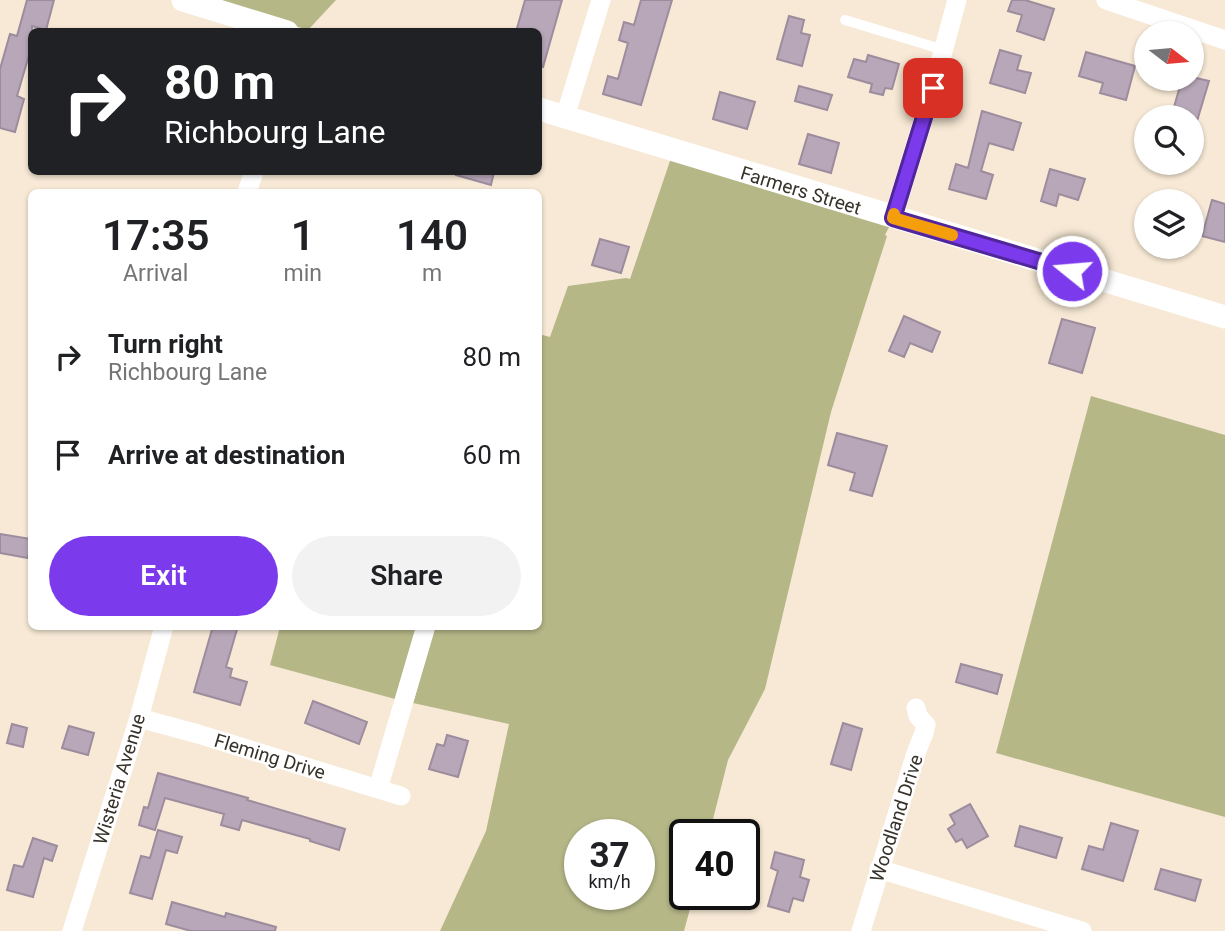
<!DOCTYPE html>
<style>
:root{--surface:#fff;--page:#f2f2f2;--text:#202124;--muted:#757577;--accent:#7c3aed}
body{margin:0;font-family:Roboto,sans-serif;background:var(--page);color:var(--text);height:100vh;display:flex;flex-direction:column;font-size:26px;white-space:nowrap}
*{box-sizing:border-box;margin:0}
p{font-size:23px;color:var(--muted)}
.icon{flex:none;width:38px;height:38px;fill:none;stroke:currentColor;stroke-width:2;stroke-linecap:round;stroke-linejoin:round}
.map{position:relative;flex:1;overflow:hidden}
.details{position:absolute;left:28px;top:189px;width:514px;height:441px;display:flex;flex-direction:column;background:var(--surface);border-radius:10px;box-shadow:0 2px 5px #0004}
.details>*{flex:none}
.guide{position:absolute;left:28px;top:28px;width:514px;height:147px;border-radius:10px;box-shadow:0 2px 5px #0004;background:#202124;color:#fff;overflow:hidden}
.needle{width:46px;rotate:106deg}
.controls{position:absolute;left:1134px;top:21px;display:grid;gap:14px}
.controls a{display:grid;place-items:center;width:70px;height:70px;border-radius:50%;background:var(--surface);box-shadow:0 2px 5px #0004;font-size:35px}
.speed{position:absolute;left:564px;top:819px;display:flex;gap:14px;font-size:35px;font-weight:700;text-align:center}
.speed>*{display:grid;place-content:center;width:91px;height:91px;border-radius:50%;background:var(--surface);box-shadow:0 2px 5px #0004;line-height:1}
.speed small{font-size:18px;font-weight:400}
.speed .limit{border:4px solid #111;border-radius:10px;background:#fff;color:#111}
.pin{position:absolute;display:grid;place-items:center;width:60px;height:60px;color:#fff;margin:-30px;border-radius:14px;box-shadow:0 4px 10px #0006}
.me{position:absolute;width:77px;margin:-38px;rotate:287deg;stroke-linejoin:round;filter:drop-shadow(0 0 5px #0008)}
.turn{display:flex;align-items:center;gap:24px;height:147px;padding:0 21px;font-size:32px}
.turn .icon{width:91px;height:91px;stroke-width:2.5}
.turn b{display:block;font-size:49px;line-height:60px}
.eta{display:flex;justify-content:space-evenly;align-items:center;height:119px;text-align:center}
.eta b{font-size:42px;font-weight:600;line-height:49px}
.cta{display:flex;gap:14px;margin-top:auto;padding:14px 21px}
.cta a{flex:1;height:80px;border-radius:42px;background:var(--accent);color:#fff;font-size:28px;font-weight:600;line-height:80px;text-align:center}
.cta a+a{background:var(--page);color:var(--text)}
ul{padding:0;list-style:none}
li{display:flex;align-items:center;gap:21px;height:98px;padding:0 21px}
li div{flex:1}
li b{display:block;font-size:26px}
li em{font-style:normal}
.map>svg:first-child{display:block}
.forest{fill:#b5b787;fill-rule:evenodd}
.building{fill:#b8a7b8;stroke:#9c8c9d;stroke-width:2}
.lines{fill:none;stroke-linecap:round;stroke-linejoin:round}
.service{stroke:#fff;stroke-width:10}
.minor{stroke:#fff;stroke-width:19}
.tertiary{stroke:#fff;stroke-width:23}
.route-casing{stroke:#51269a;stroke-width:18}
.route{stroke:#7c3aed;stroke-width:12}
.slow{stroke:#f59e0b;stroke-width:12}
.labels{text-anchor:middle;stroke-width:5;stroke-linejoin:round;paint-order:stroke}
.street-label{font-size:19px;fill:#37322a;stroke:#fff}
</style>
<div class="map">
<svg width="1225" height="931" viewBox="0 0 1225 931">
<rect width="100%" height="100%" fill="#f7e9d5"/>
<path class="forest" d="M 211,0 L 336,0 L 308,30 Z
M 671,158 L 890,225 L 885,235 L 887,236 L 831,412 L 765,689 L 728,760 L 709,835 L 684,835 L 684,894 L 694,894 L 684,931 L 440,931 L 486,831 L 509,724 L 413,703 L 435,627 L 539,626 L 539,334 L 550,337 L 568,286 L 626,278 L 630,279 ZM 579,835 L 639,835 L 639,894 L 579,894 Z
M 1091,396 L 1225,435 L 1225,817 L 996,753 Z
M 280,627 L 416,627 L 395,699 L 270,665 Z"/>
<path class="building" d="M 27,0 L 54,0 L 46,30 L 32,26 L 32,45 L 17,96 L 24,99 L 15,132 L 0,128 L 0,69 L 10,34 L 17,36 Z
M 525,0 L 562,0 L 543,67 L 539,67 L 539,32 L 516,32 Z
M 641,0 L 672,0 L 641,105 L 603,94 L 608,76 L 618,79 L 628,43 L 619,40 L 624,22 L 634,25 Z
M 1012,0 L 1025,0 L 1054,9 L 1044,40 L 1017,31 L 1022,15 L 1008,11 Z
M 789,16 L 804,20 L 801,33 L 810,35 L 802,66 L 777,59 Z
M 1000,50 L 1021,56 L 1017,70 L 1031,73 L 1025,93 L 990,83 Z
M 1086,52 L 1135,66 L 1126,100 L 1100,93 L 1103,83 L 1079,76 Z
M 868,55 L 899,64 L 892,89 L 885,88 L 883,95 L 870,92 L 872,84 L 848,77 L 854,59 L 866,62 Z
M 1192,77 L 1209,81 L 1197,121 L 1192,120 L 1192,117 L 1183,117 L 1172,114 L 1182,79 L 1192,79 Z
M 799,86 L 832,95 L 827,110 L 795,101 Z
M 720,92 L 755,102 L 747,129 L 713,119 Z
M 982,111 L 1021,123 L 1013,150 L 989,143 L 981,171 L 993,175 L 986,199 L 949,189 L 956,164 L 968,168 Z
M 808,134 L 839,143 L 831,173 L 799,164 Z
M 1050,169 L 1085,179 L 1078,200 L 1059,194 L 1056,206 L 1041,201 Z
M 457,172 L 494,172 L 491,185 L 456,175 Z
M 1212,200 L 1225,204 L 1225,242 L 1202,236 Z
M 600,239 L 629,247 L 621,273 L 592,265 Z
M 904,316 L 940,332 L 932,352 L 910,343 L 904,357 L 889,351 Z
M 1062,319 L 1095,328 L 1082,373 L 1049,363 Z
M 837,433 L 887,446 L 872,496 L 850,490 L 855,473 L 828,465 Z
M 0,534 L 31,539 L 28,558 L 0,553 Z
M 213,626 L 238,626 L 226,667 L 232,669 L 230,677 L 247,682 L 240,705 L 194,692 Z
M 961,664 L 1002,675 L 997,694 L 956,682 Z
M 313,701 L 367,722 L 359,744 L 305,723 Z
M 843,723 L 862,729 L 851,770 L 831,764 Z
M 12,724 L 27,728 L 23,747 L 7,743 Z
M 69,726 L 94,733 L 88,755 L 62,748 Z
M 447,735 L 468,741 L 458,777 L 429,769 L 437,744 L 444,746 Z
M 158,773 L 248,798 L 247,800 L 345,829 L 339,850 L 310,841 L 310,839 L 242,820 L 239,830 L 221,825 L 224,814 L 165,798 L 155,830 L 139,825 L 144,807 L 148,808 Z
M 970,804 L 988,836 L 967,848 L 962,839 L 956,842 L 948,829 L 955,824 L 950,815 Z
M 1111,823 L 1138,831 L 1123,881 L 1082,869 L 1089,846 L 1103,850 Z
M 1020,826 L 1062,838 L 1056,858 L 1015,846 Z
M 158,830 L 182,837 L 177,853 L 166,850 L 152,899 L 130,893 L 141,856 L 150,858 Z
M 33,838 L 57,846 L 52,861 L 44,858 L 33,897 L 7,890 L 14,865 L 23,867 Z
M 775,852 L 804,860 L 800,877 L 809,880 L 803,901 L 793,898 L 789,912 L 768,906 L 778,871 L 771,868 Z
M 1161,869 L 1201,880 L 1195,901 L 1155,889 Z
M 172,902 L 225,917 L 226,913 L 276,927 L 275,931 L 191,931 L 166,924 Z"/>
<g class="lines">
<path class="service" d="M 845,20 L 944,50"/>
<path class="minor" d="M 1106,0 L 1225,40
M 565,117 L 601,0
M 247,192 L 254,172
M 893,218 L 933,88 L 957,0
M 139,718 L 198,734 L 401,796
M 378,789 L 426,626
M 879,869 L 1082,931
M 72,931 L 139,718 L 164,626
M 861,931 L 916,753 L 924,733 L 926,725 L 918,716 L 916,708"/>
<path class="tertiary" d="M 183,0 L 287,32
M 539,109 L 1225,317"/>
</g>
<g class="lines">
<defs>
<path id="route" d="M 933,88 L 893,218 L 1072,271"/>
</defs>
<use href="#route" class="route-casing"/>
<use href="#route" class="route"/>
<path class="slow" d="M 894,214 L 893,218 L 952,235"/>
</g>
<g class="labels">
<g class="street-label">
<text transform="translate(801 190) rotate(17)" y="7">Farmers Street</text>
<text transform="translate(270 756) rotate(17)" y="7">Fleming Drive</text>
<text transform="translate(119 779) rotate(-73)" y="7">Wisteria Avenue</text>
<text transform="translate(896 818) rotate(-72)" y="7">Woodland Drive</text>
</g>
</g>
</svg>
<div class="controls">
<a><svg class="needle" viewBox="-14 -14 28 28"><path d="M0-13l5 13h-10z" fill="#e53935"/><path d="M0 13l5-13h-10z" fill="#757577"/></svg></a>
<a><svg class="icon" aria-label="search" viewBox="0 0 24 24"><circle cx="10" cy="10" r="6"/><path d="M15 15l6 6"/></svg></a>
<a><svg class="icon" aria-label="layers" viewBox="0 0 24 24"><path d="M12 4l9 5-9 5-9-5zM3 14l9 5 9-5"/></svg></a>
</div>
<div class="speed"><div>37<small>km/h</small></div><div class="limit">40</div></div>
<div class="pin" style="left:933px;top:88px;background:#d93025"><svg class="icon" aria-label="arrive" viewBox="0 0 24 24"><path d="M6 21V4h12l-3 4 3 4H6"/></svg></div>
<svg class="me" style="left:1072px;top:271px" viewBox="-20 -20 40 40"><circle r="17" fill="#7c3aed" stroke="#fff" stroke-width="3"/><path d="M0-11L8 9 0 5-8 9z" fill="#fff"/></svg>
<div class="guide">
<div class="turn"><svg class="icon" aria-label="right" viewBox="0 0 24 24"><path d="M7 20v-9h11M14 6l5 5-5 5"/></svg><div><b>80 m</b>Richbourg Lane</div></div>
</div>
<section class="details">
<div class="eta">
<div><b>17:35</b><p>Arrival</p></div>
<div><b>1</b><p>min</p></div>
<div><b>140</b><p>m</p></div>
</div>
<ul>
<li><svg class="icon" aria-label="right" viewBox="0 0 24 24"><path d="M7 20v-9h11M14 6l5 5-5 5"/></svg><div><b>Turn right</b><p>Richbourg Lane</p></div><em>80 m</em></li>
<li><svg class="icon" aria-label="arrive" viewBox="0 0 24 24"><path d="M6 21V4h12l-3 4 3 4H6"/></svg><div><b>Arrive at destination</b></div><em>60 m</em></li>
</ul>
<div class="cta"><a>Exit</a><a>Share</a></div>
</section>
</div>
